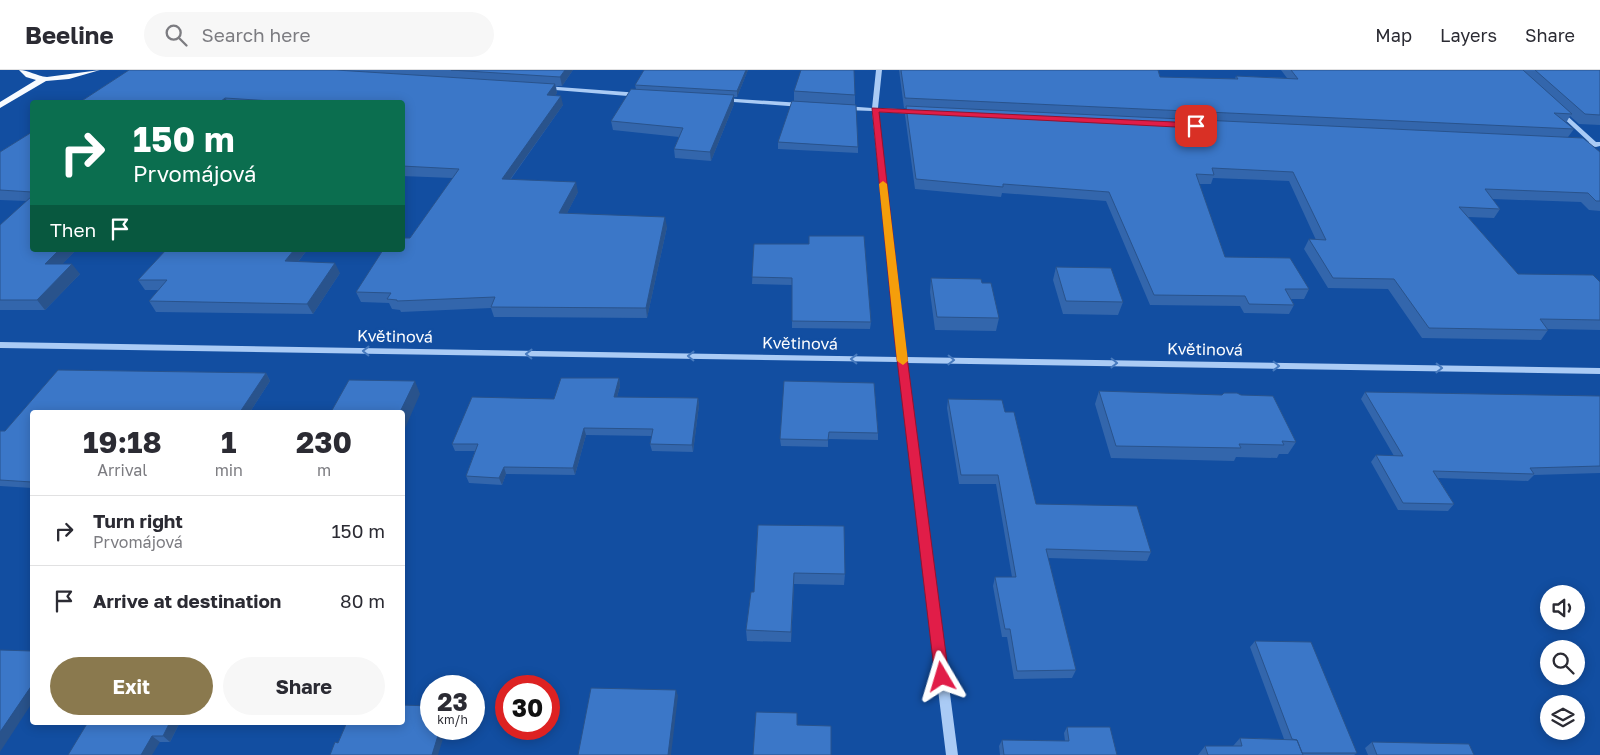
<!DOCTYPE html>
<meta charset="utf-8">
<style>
:root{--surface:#fff;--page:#f7f7f7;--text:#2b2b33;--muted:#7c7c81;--line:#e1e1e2;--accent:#8a794e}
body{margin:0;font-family:"Golos Text",sans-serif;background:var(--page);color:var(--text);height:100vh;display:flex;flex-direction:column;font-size:19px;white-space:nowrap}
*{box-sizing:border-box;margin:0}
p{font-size:16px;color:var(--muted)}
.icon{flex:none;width:28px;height:28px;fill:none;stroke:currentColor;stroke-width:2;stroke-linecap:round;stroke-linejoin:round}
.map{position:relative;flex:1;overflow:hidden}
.sheet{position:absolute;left:30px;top:340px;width:375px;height:315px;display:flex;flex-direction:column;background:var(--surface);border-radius:5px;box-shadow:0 2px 12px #0003}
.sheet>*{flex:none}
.top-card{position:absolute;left:30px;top:30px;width:375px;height:152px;border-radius:5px;box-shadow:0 2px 12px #0003;background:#0b6e4f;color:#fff;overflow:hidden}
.controls{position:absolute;left:1540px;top:515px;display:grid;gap:10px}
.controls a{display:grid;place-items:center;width:45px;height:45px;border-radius:50%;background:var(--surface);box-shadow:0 2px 12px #0003;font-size:25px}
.speed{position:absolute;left:420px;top:605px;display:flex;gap:10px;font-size:25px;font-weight:700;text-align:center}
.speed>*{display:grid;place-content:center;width:65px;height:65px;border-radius:50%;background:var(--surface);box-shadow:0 2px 12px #0003;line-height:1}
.speed small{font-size:12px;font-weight:400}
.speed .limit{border:8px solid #d22;background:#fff;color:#111}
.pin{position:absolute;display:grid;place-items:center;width:42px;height:42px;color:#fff;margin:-21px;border-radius:10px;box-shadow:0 2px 8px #0006}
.me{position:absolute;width:55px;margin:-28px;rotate:353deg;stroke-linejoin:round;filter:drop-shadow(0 0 4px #0008)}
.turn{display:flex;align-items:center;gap:18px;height:105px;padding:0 20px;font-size:22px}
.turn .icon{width:65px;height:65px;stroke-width:2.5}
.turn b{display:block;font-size:35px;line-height:42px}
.then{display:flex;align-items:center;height:48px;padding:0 20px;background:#0003;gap:10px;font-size:19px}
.eta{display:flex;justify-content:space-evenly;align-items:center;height:85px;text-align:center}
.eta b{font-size:30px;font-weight:700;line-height:35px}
.button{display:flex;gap:10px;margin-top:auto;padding:10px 20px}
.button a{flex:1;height:58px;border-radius:30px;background:var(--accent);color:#fff;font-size:20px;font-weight:700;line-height:58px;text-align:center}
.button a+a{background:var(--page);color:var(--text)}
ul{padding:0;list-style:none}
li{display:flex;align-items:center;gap:15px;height:70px;padding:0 20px;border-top:1px solid var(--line)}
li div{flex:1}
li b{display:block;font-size:19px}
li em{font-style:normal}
header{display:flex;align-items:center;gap:30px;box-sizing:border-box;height:70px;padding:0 25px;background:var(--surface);border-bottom:1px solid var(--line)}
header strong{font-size:24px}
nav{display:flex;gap:28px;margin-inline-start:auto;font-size:18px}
.search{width:350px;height:45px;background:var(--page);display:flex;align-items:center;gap:12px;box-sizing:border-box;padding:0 18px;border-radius:28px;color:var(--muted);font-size:19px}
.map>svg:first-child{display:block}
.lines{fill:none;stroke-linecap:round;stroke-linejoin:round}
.minor{fill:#aacbf5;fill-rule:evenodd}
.major{fill:#f8fbff;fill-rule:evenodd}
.wall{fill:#3366ac}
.shaded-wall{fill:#29538c}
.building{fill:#3b77c8;stroke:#29538c}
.oneway{stroke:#477abe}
.route{fill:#e11d48;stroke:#92132f}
.slow{fill:#f59e0b}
.labels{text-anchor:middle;stroke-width:5;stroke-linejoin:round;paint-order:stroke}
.street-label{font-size:16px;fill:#fff;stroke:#124ea1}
</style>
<header>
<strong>Beeline</strong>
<div class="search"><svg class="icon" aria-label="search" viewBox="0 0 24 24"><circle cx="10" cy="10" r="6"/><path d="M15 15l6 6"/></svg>Search here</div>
<nav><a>Map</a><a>Layers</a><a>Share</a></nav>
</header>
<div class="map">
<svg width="1600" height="685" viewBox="0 0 1600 685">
<rect width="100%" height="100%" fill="#124ea1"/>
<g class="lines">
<path class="minor" d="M 876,0 L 882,0 L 878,38 L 917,40 L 920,42 L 917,44 L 878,42 L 906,287 L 1600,298 L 1600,304 L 907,293 L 958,685 L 946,685 L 898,292 L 0,278 L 0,272 L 898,287 L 872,41 L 845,40 L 842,38 L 845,36 L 872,38 Z
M 545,16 L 640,23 L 643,25 L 640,27 L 543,19 L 542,18 Z
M 722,28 L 802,33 L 805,35 L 802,37 L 720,31 L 720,29 Z
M 1559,42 L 1563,42 L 1596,72 L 1600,72 L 1600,76 L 1596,77 L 1577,74 L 1576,73 L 1579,71 L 1589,72 L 1559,44 Z"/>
<path class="major" d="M 19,0 C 29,0 36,6 47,7 L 100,0 L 69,9 L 46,11 L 0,38 L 0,32 L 36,10 L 26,7 Z"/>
</g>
<path class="wall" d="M 129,0 L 573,0 L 562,16 L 556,16 L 557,23 L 555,25 L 563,35 L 511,109 L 578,122 L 567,143 L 667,157 L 647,248 L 494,247 L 491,238 L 401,242 L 400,240 L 392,239 L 389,233 L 361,232 L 356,222 L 410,168 L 453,108 L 402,106 L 402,32 L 80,32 Z
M 748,0 L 737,27 L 734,27 L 734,34 L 711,91 L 675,88 L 674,79 L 679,67 L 613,60 L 611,51 L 636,19 L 635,15 Z
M 899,0 L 1158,0 L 1160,7 L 1235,9 L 1236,6 L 1287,8 L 1281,0 L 1600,0 L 1600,55 L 1579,54 L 1570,46 L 1566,53 L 1574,59 L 1568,67 L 1600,82 L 1600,141 L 1589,140 L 1581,132 L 1492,129 L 1500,139 L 1494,148 L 1468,147 L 1518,204 L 1600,212 L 1600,260 L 1548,259 L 1548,260 L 1541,270 L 1422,268 L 1388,219 L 1328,218 L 1304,179 L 1309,169 L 1316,170 L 1289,111 L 1213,108 L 1211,114 L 1199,114 L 1225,187 L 1309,219 L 1304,229 L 1291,229 L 1294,235 L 1289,244 L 1244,243 L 1240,236 L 1150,235 L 1106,131 L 1002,123 L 1001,127 L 915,119 L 905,45 L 906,38 L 904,38 Z
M 794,21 L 855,25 L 855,35 L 794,31 Z
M 32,62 L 32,180 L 76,180 L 62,194 L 80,204 L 45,240 L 0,240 L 0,155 L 27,131 L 0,130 L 0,82 Z
M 778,72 L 858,77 L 858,83 L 778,79 Z
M 754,174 L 871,252 L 870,259 L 792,258 L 792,215 L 752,214 Z
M 166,180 L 307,180 L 298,192 L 340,203 L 313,244 L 156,242 L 149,231 L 159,220 L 145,220 L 138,210 Z
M 1056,197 L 1123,232 L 1118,245 L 1063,244 L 1053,210 Z
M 931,208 L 982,213 L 999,248 L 996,261 L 935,260 L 930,222 Z
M 58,300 L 266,303 L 270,311 L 250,342 L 32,342 L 32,418 L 0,416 L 0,361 L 5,361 Z
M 619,308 L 620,316 L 617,327 L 698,328 L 699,335 L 693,382 L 652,381 L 650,374 L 652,366 L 586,365 L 575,405 L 506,404 L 502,415 L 469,413 L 466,406 L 475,381 L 455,381 L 452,374 L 554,329 Z
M 874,313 L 878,363 L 878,370 L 828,369 L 828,377 L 781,376 L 780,369 Z
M 1099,321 L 1296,372 L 1288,384 L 1279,384 L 1277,388 L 1236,387 L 1234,391 L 1111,388 L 1095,334 Z
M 1365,322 L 1600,326 L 1600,403 L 1534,405 L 1528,411 L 1438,408 L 1454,434 L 1448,441 L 1398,440 L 1371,392 L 1376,385 L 1394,386 L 1361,329 Z
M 948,329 L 1005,342 L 1036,434 L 1151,482 L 1147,491 L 1048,488 L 1076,600 L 1072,608 L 1014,609 L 1007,567 L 1002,567 L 993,516 L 995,507 L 1012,507 L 996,414 L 959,414 L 947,338 Z
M 758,455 L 845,504 L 844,515 L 794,514 L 791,572 L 747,571 L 746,560 L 754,522 Z
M 1255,571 L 1357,683 L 1354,685 L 1198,685 L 1205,676 L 1233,676 L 1240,668 L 1284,669 L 1250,577 Z
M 180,652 L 170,672 L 160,672 L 68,685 Z
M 1067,657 L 1117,685 L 1000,685 L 999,676 L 1002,670 L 1065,671 L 1064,663 Z
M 1372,672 L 1474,685 L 1368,685 L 1365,678 Z"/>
<path class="shaded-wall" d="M 565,0 L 573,0 L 562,16 L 560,7 Z
M 746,0 L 748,0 L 737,27 L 737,21 Z
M 555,14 L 557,23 L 549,34 L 547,25 Z
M 734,25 L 734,34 L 711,91 L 710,82 Z
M 561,26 L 563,35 L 504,118 L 502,109 Z
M 225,28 L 228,32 L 220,32 Z
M 576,112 L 578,122 L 562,153 L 559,143 Z
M 665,147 L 667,157 L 647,248 L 646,238 Z
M 59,180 L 76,180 L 53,204 L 45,194 Z
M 294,180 L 307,180 L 290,202 L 285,191 Z
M 335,193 L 340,203 L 313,244 L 307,234 Z
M 72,194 L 80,204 L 45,240 L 37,230 Z
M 266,303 L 270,311 L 250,342 L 240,342 Z
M 619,308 L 620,316 L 615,334 L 614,327 Z
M 415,311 L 420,324 L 403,363 L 402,361 L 402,342 L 400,342 Z
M 698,328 L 699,335 L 693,382 L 692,375 Z
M 584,358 L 586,365 L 575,405 L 573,398 Z
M 504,397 L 506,404 L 502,415 L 499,408 Z
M 794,503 L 794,514 L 791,572 L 791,562 Z
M 32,615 L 32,633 L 0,682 L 0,662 Z
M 676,620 L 678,626 L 671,685 L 668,685 Z
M 170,652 L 180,652 L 170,672 L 163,666 Z
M 440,659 L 446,659 L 438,685 L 432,685 Z
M 152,666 L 160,672 L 152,685 L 141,685 Z"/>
<path class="building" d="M 129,0 L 336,0 L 555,14 L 547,25 L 561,26 L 502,109 L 576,112 L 559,143 L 665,147 L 646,238 L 491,237 L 495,227 L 397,231 L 397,230 L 387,229 L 391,223 L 356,222 L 383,180 L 402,180 L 402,168 L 410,168 L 459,99 L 402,96 L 402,32 L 287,32 L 225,28 L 220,32 L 80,32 Z
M 451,0 L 565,0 L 560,7 Z
M 644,0 L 746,0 L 737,21 L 635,15 Z
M 801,0 L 854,0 L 855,25 L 794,21 Z
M 901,0 L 1158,0 L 1160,7 L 1238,9 L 1236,6 L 1298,9 L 1291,0 L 1523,0 L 1572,44 L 1554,43 L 1574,59 L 905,28 Z
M 1535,0 L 1600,0 L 1600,45 L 1585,44 Z
M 631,19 L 734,25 L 710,82 L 674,79 L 683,58 L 611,51 Z
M 792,31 L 856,35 L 858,77 L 778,72 Z
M 906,36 L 1583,68 L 1600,82 L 1600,131 L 1596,131 L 1588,123 L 1485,119 L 1500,139 L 1459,137 L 1518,204 L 1593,205 L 1600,212 L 1600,250 L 1540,249 L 1548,260 L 1429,258 L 1394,209 L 1333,208 L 1309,169 L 1326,170 L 1293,102 L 1212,98 L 1214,105 L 1196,104 L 1225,187 L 1290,188 L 1309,219 L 1285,219 L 1294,235 L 1249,234 L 1245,226 L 1154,225 L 1109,122 L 1003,114 L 1003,117 L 916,109 Z
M 32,62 L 32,122 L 0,120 L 0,82 Z
M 32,126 L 32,180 L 59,180 L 45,194 L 72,194 L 37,230 L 0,230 L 0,155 Z
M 809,166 L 864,166 L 871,252 L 792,251 L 792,208 L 752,207 L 754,174 L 809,174 Z
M 166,180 L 294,180 L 285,191 L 335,193 L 307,234 L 149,231 L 167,210 L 138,210 Z
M 1056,197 L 1111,198 L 1123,232 L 1066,231 Z
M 931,208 L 981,209 L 982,213 L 991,213 L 999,248 L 937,247 Z
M 58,300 L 266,303 L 240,342 L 32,342 L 32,412 L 0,410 L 0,361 L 5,361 Z
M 561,308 L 619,308 L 614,327 L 698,328 L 692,375 L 650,374 L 653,359 L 584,358 L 573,398 L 504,397 L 499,408 L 466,406 L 478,374 L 452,374 L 472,327 L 554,329 Z
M 349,310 L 415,311 L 400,342 L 331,342 Z
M 784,311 L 874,313 L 878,363 L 829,362 L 828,370 L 780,369 Z
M 1099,321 L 1222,325 L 1224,323 L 1237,323 L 1241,325 L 1273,326 L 1296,372 L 1282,371 L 1284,375 L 1239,374 L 1241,378 L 1116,376 Z
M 1365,322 L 1600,326 L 1600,396 L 1530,398 L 1534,404 L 1433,401 L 1454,434 L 1403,433 L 1376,385 L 1403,386 Z
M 948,329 L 1002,330 L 1005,342 L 1014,342 L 1036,434 L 1137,436 L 1151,482 L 1046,479 L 1076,600 L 1017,601 L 1010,559 L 1005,559 L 995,507 L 1016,507 L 998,405 L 961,405 Z
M 758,455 L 844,456 L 845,504 L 794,503 L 791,562 L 746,560 L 751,522 L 754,522 Z
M 1255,571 L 1311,572 L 1357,683 L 1302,683 L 1297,670 L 1292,669 Z
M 0,580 L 32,581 L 32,615 L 0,662 Z
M 591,618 L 676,620 L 668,685 L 578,685 Z
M 402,635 L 431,636 L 431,659 L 440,659 L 432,685 L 330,685 L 335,672 L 338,673 L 347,652 L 402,652 Z
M 756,642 L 797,643 L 797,655 L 831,656 L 831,685 L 753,685 Z
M 88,652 L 170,652 L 163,666 L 152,666 L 141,685 L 68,685 Z
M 1067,657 L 1110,657 L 1117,685 L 1004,685 L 1002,670 L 1069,671 Z
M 1240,668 L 1297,670 L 1303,685 L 1208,685 L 1205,676 L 1242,676 Z
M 1372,672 L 1469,674 L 1474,685 L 1377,685 Z"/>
<defs><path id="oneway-chevron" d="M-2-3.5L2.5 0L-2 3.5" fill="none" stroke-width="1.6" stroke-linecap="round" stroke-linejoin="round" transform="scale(1.25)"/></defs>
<g class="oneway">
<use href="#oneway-chevron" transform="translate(366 281) rotate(-179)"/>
<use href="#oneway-chevron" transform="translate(529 284) rotate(-179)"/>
<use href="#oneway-chevron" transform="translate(691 286) rotate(-179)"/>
<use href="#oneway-chevron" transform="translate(854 289) rotate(-179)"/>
<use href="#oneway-chevron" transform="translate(951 290) rotate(1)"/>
<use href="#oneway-chevron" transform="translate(1114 293) rotate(1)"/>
<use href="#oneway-chevron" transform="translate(1276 296) rotate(1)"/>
<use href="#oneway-chevron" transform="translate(1439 298) rotate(1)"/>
</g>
<path class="route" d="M 872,38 L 1196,53 L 1199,56 L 1196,58 L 879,42 L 904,264 L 949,607 L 947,612 L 942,614 L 937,612 L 935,607 L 894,264 Z"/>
<path class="slow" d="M 883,111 L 887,114 L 908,291 L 903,295 L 897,291 L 879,114 Z"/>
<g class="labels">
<g class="street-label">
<text transform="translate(395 266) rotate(1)" y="6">Květinová</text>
<text transform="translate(800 273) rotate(1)" y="6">Květinová</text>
<text transform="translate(1205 279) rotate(1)" y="6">Květinová</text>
</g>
</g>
</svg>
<div class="controls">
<a><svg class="icon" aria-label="sound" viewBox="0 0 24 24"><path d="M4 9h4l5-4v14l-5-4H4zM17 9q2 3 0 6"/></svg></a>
<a><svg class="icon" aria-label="search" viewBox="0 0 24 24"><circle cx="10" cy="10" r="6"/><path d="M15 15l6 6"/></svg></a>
<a><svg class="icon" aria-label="layers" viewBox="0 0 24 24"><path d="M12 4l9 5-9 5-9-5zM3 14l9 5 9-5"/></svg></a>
</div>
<div class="speed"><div>23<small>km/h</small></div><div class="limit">30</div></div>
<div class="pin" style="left:1196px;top:56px;background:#d93025"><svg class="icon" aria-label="arrive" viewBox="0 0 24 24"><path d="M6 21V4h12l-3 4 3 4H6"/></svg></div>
<svg class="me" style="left:942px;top:607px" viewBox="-20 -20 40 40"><path d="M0-17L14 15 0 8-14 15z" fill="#e11d48" stroke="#fff" stroke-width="4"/></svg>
<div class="top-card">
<div class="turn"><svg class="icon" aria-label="right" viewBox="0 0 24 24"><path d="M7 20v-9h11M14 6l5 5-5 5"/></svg><div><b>150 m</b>Prvomájová</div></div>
<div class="then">Then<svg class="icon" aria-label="arrive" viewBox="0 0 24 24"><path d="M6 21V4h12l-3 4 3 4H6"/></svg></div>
</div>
<section class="sheet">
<div class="eta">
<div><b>19:18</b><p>Arrival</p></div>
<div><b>1</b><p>min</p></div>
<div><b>230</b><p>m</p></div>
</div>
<ul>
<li><svg class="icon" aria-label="right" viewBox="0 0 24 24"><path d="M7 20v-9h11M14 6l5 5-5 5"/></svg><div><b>Turn right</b><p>Prvomájová</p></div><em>150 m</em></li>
<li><svg class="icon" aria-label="arrive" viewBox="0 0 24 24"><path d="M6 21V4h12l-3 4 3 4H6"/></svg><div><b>Arrive at destination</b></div><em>80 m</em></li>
</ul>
<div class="button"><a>Exit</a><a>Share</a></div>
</section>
</div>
